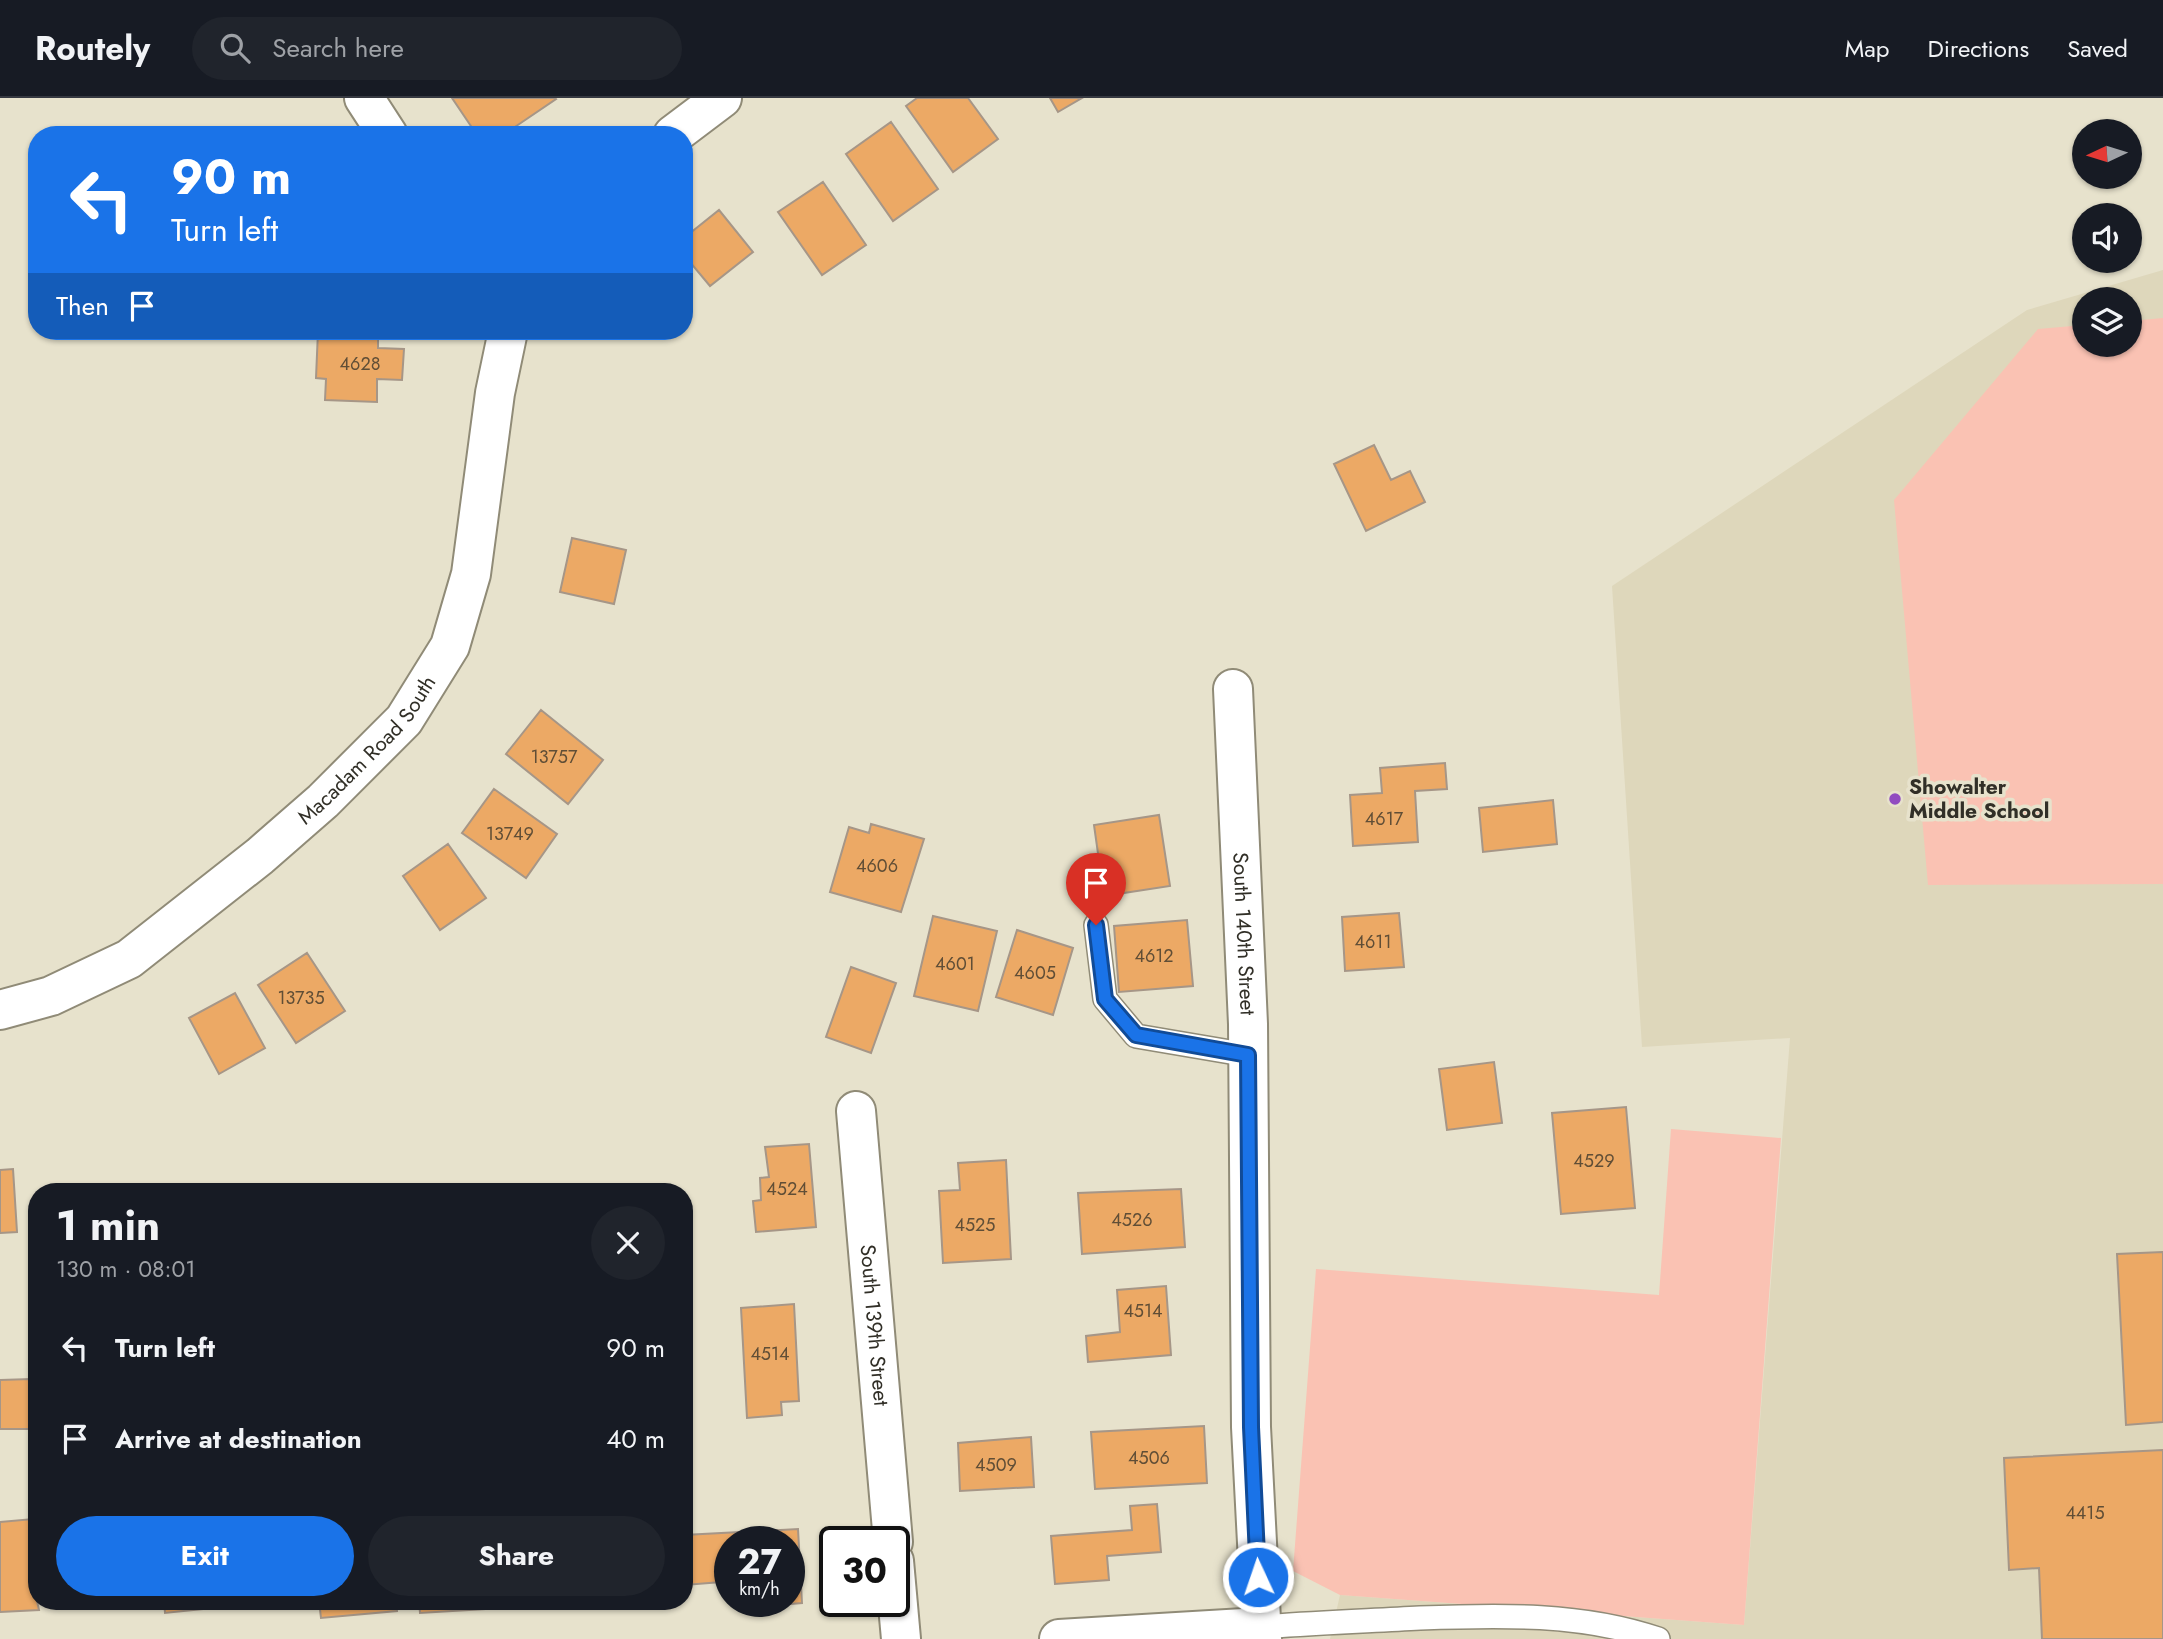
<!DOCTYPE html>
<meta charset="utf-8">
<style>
:root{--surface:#171b24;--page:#20242c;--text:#f1f3f6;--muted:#9ea1a6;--line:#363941;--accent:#1a73e8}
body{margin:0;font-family:Jost,sans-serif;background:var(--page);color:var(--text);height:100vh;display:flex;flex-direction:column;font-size:26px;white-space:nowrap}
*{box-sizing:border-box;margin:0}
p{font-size:23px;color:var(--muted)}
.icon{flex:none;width:38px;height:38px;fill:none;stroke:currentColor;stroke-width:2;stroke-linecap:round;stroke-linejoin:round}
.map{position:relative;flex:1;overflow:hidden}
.sheet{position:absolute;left:28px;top:1085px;width:665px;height:427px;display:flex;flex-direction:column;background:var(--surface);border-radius:28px;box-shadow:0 2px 5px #0004}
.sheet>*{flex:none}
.top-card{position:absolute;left:28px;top:28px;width:665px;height:214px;border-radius:28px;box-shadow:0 2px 5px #0004;background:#1a73e8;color:#fff;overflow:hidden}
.needle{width:46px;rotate:266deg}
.tools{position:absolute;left:2072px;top:21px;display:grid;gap:14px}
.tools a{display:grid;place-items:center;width:70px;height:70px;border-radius:50%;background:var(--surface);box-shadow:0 2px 5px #0004;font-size:35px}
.speed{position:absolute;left:714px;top:1428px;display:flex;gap:14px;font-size:35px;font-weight:700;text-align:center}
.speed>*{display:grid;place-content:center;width:91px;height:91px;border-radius:50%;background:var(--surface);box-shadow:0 2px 5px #0004;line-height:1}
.speed small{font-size:18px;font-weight:400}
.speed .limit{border:4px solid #111;border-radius:10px;background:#fff;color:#111}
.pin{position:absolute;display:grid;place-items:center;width:60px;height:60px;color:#fff;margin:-72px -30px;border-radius:50% 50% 50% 0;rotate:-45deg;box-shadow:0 0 7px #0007}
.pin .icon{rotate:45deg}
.me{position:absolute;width:77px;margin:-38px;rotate:357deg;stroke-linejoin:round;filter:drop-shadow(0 0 5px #0008)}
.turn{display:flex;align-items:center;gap:24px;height:147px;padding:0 28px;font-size:32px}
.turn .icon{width:91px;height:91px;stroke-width:2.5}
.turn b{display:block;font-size:49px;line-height:60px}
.then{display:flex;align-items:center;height:66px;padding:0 28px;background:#0003;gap:14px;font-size:26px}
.round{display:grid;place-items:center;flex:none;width:74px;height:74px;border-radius:37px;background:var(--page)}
.headline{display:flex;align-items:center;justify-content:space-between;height:119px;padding:0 28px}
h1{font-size:42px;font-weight:700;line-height:52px}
.primary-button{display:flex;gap:14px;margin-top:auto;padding:14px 28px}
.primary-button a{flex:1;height:80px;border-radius:42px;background:var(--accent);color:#fff;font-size:28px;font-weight:700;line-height:80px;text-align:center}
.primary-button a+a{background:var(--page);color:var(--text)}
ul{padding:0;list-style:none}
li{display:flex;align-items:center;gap:21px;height:91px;padding:0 28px}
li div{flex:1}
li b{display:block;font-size:26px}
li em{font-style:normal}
header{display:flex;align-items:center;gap:42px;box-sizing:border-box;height:98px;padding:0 35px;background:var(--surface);border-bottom:2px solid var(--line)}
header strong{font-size:33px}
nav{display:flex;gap:38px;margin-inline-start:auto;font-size:24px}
.search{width:490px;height:63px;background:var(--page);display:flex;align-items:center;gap:18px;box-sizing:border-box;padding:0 24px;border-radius:38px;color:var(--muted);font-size:26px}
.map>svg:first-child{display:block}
.built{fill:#ded7bb;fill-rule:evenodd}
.green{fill:#fac2b3}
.building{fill:#eca965;stroke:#a69687;stroke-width:2}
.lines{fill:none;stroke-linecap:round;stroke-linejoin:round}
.lane-casing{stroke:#908b77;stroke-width:26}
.street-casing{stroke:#908b77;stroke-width:42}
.secondary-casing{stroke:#908b77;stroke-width:42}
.lane{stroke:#fff;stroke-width:23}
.street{stroke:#fff;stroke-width:38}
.secondary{stroke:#fff;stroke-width:38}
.route-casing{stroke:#114b97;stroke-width:18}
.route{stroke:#1a73e8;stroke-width:12}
.poi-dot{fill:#914cc0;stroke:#e7e2cc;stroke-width:2.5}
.labels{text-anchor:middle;stroke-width:7;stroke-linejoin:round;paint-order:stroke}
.number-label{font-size:18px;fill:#604e36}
.street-label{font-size:21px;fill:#312f27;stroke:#e7e2cc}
.poi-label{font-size:21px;font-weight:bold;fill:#312f27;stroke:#e7e2cc;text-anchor:start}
</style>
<header>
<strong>Routely</strong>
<div class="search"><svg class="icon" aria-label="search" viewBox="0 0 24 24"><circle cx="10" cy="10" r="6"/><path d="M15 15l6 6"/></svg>Search here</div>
<nav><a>Map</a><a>Directions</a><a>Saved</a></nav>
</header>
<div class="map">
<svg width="2163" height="1541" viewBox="0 0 2163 1541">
<rect width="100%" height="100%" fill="#e7e2cc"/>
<path class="built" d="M 2163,172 L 2163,1541 L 1330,1541 L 1340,1497 L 1744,1527 L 1790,940 L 1642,949 L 1612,488 L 2027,212 ZM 2084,201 L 2130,201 L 2130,247 L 2084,247 Z"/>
<path class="green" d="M 2163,220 L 2163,786 L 1928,787 L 1894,402 L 2038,231 L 2084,227 L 2084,247 L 2130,247 L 2130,223 Z
M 1671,1031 L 1781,1040 L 1744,1527 L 1340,1497 L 1293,1473 L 1316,1171 L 1659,1197 Z"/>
<path class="building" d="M 452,0 L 555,0 L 556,1 L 503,37 L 477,37 Z
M 917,0 L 968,0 L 998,41 L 953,74 L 906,8 Z
M 1050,0 L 1082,0 L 1058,14 Z
M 891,24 L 938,91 L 893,123 L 846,56 Z
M 823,84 L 866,147 L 822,177 L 778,114 Z
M 719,112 L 753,154 L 710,188 L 684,157 L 684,140 Z
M 318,233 L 378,233 L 378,250 L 404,251 L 402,282 L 377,281 L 377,304 L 325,302 L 326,281 L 316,280 Z
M 1374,347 L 1391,382 L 1410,373 L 1425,404 L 1366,433 L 1334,366 Z
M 572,440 L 626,452 L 614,506 L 560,494 Z
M 541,612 L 603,662 L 568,706 L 506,656 Z
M 1445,665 L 1447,691 L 1415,693 L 1418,744 L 1353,748 L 1350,697 L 1382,695 L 1380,670 Z
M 494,691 L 557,736 L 526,780 L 462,735 Z
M 1553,702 L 1557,746 L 1483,754 L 1479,710 Z
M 1159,717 L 1170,788 L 1104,798 L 1094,727 Z
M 871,726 L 924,741 L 901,814 L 830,794 L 849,729 L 869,735 Z
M 448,746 L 486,800 L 440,832 L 403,778 Z
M 1399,815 L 1404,869 L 1345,873 L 1342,819 Z
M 933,818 L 997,833 L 978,913 L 914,898 Z
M 1187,822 L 1193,888 L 1119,894 L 1114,828 Z
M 1017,832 L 1073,850 L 1053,917 L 996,899 Z
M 307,855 L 345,913 L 296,945 L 258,887 Z
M 851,869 L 896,885 L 871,955 L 826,939 Z
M 235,895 L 265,950 L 219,976 L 189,920 Z
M 1494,964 L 1502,1025 L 1447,1032 L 1439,971 Z
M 1626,1009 L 1635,1110 L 1561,1116 L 1552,1015 Z
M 809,1046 L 816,1129 L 756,1134 L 753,1103 L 761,1102 L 760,1080 L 769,1079 L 765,1049 Z
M 1006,1062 L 1011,1161 L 943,1165 L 939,1093 L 960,1092 L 958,1065 Z
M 13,1071 L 17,1134 L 0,1135 L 0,1072 Z
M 1181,1091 L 1185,1149 L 1082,1156 L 1078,1095 Z
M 2163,1154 L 2163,1324 L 2126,1327 L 2117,1156 Z
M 1166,1188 L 1171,1257 L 1088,1264 L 1086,1238 L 1120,1234 L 1117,1192 Z
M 794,1206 L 799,1303 L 781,1304 L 782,1317 L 747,1320 L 741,1210 Z
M 31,1281 L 31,1331 L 0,1331 L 0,1282 Z
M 1204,1328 L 1207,1385 L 1095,1391 L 1091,1334 Z
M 1031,1339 L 1034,1389 L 960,1393 L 958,1345 Z
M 2163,1352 L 2163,1541 L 2042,1541 L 2039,1470 L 2009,1472 L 2004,1360 Z
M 1157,1406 L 1161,1454 L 1107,1458 L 1109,1482 L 1055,1486 L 1051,1438 L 1132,1432 L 1130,1408 Z
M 33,1421 L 37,1503 L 39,1512 L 0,1514 L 0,1424 Z
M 798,1431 L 802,1505 L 779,1507 L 779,1503 L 789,1503 L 789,1444 L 730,1444 L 730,1469 L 721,1470 L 721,1484 L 685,1487 L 684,1437 Z
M 164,1503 L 212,1503 L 212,1510 L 165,1515 Z
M 319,1503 L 396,1503 L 397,1513 L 321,1520 Z
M 419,1503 L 485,1503 L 485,1511 L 420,1515 Z"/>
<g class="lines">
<defs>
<path id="lane" d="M 1096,827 L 1105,901 L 1136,938 L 1248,957
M 1261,1529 C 1314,1525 1367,1523 1420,1520 C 1500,1517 1582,1515 1658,1541"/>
<g id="street">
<path d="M 364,0 L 388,37"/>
<path id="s1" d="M 1233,591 L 1248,926 L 1251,1329 L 1262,1541"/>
<path id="s2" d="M 856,1013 L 893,1444"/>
<path d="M 894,1463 L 901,1541"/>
<path d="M 1059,1541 L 1261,1529"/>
</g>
<g id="secondary">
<path d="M 673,37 L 722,0"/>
<path id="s3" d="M 0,912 L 51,898 L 129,861 L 260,758 L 323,703 L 404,622 L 450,548 L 471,476 L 495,295 L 508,233"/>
</g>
</defs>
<use href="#lane" class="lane-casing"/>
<use href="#street" class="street-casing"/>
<use href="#secondary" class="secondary-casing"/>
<use href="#lane" class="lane"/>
<use href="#street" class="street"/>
<use href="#secondary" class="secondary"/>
</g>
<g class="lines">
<defs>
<path id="route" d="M 1096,827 L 1105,901 L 1136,937 L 1248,957 L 1251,1329 L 1258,1479"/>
</defs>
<use href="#route" class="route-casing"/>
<use href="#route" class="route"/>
</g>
<circle class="poi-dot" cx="1895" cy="701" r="7"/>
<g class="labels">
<g class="number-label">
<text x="360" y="272">4628</text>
<text x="554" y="665">13757</text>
<text x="1384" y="727">4617</text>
<text x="510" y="742">13749</text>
<text x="877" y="774">4606</text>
<text x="1373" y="850">4611</text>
<text x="1154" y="864">4612</text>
<text x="955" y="872">4601</text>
<text x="1035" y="881">4605</text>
<text x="301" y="906">13735</text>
<text x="1594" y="1069">4529</text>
<text x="787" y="1097">4524</text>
<text x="1132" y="1128">4526</text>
<text x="975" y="1133">4525</text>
<text x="1143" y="1219">4514</text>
<text x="770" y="1262">4514</text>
<text x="1149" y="1366">4506</text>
<text x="996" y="1373">4509</text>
<text x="2085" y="1421">4415</text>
</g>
<g class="street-label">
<text dy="7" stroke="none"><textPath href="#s3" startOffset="457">Macadam Road South</textPath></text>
<text dy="7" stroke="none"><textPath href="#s1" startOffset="245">South 140th Street</textPath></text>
<text dy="7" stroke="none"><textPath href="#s2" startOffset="215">South 139th Street</textPath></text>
</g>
<g class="poi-label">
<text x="1909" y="696">Showalter<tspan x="1909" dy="24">Middle School</tspan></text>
</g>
</g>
</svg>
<div class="tools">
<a><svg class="needle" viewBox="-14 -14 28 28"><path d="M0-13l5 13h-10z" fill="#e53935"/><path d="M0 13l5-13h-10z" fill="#9ea1a6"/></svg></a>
<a><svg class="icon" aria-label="sound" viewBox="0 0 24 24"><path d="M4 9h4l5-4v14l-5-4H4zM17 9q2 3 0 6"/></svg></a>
<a><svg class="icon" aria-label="layers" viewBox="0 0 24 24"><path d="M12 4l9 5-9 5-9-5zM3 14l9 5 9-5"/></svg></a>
</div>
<div class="speed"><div>27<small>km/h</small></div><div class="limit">30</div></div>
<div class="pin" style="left:1096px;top:827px;background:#d93025"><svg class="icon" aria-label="arrive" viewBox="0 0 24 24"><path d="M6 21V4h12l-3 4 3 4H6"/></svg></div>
<svg class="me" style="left:1258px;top:1479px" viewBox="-20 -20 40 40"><circle r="17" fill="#1a73e8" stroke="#fff" stroke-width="3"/><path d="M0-11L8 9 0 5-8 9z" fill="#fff"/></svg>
<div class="top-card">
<div class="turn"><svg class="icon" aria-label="left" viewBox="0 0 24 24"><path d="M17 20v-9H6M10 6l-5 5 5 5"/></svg><div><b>90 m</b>Turn left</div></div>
<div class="then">Then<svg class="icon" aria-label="arrive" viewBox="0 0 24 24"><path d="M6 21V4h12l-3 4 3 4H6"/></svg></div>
</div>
<section class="sheet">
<div class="headline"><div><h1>1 min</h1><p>130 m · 08:01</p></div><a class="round"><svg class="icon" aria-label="close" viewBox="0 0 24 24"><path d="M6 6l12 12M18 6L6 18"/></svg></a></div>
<ul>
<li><svg class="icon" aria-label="left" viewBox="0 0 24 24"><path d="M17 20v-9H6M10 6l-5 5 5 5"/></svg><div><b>Turn left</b></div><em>90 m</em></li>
<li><svg class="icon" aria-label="arrive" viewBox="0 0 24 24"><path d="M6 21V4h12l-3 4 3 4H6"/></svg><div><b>Arrive at destination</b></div><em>40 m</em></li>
</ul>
<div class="primary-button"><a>Exit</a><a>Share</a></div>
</section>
</div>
